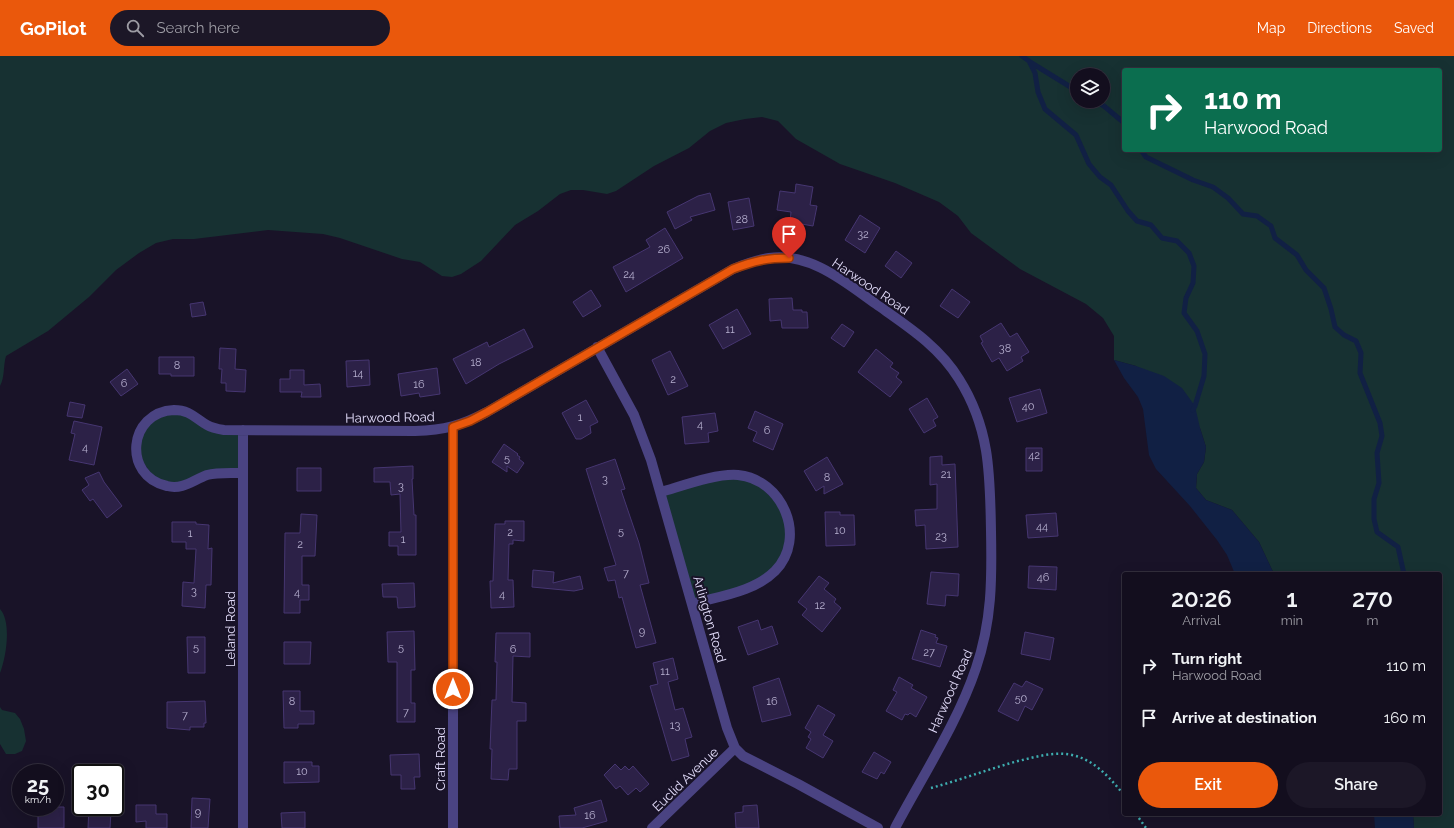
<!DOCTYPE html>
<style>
:root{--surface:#130e1e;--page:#1c1727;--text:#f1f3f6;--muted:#9d9ca4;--line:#322e3c;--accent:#ea580c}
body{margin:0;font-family:Raleway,sans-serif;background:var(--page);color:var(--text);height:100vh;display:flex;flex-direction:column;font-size:15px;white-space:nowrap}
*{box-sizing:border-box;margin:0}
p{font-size:13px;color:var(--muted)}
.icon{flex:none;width:22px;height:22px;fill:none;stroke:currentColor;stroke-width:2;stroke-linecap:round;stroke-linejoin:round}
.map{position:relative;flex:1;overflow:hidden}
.sheet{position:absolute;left:1122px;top:516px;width:320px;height:244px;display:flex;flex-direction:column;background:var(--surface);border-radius:4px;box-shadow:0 4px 16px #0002,0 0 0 1px var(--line)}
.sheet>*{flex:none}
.hud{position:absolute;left:1122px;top:12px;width:320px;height:84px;border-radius:4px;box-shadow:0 4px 16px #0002,0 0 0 1px var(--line);background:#0b6e4f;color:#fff;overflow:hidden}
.buttons{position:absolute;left:1070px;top:12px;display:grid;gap:8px}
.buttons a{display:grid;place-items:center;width:40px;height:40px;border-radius:50%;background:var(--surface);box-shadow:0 4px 16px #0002,0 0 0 1px var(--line);font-size:20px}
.speed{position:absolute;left:12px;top:708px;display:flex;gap:8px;font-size:20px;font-weight:700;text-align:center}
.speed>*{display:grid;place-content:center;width:52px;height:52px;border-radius:50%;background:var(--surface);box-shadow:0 4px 16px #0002,0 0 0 1px var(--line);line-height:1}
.speed small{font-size:10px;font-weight:400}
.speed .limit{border:2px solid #111;border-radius:6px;background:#fff;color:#111}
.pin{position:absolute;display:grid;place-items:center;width:34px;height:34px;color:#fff;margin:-41px -17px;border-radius:50% 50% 50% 0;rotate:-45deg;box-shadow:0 0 4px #0007}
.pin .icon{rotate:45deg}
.me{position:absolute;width:44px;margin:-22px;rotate:0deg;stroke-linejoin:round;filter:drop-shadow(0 0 3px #0008)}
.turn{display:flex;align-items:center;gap:14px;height:84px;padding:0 16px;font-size:18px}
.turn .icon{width:52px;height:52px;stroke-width:2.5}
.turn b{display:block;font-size:28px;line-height:34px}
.eta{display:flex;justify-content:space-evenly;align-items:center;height:68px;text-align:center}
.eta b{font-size:24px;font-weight:600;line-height:28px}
.action{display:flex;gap:8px;margin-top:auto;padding:8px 16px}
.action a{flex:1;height:46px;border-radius:24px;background:var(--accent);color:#fff;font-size:16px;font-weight:600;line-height:46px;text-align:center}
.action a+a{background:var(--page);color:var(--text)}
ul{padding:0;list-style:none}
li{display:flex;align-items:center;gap:12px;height:52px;padding:0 16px}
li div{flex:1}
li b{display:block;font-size:15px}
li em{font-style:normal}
header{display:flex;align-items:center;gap:24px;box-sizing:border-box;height:56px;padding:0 20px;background:var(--accent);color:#fff}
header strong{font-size:19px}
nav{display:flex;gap:22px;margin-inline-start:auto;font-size:14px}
.search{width:280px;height:36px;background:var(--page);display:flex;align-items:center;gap:10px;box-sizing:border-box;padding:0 14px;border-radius:22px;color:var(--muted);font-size:15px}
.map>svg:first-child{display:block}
.green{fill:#173132;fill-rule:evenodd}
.water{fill:#112044}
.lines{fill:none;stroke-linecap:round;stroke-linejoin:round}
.stream{stroke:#112044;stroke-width:5}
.building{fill:#2c2147;stroke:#463671}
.path{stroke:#3eaeb0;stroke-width:2.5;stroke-dasharray:2 3;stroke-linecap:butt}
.minor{stroke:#4a4382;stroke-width:10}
.route-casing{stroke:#983908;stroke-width:10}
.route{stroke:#ea580c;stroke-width:7}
.labels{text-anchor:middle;stroke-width:4;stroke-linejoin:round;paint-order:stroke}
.number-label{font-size:11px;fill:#b6afcf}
.street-label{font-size:13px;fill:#e4defc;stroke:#191328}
</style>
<header>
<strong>GoPilot</strong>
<div class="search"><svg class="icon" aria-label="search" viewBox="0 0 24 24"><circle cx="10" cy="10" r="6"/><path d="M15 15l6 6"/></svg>Search here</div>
<nav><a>Map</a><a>Directions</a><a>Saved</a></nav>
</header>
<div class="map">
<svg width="1454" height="772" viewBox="0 0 1454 772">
<rect width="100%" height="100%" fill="#191328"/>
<path class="green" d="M 0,0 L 1454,0 L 1454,772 L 1414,772 L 1413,758 L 1440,758 L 1440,518 L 1274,518 L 1259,486 L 1232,454 L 1206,444 L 1196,432 L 1197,418 L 1204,406 L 1206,391 L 1200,372 L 1136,310 L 1114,304 L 1114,280 L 1103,262 L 1086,248 L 1020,213 L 971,177 L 958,160 L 939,146 L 895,127 L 840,108 L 796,83 L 778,65 L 762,61 L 745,63 L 726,67 L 710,75 L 689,92 L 654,110 L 616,135 L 607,138 L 583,134 L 571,134 L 560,138 L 538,155 L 515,169 L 481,205 L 461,218 L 452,221 L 442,220 L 420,206 L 402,203 L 340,182 L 323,178 L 268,174 L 194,183 L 173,183 L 156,187 L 139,197 L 116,214 L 89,241 L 48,275 L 6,300 C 3,310 5,321 0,330 ZM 1124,14 L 1440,14 L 1440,94 L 1124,94 ZM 1077,19 L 1103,19 L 1103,45 L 1077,45 Z
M 176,354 L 205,368 L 243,374 L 243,417 L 218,417 L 188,429 L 158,427 L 136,396 L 146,367 Z
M 748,420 L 785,454 L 789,491 L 767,522 L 692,548 L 661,436 L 710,423 Z
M 0,553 C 12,566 6,602 0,617 Z
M 0,651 L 2,654 L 15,657 L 20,663 L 24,673 L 26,685 L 22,695 L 15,698 L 6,698 L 0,688 Z"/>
<path class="water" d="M 1114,304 L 1136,310 L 1164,320 L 1182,332 L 1195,350 L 1200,372 L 1206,391 L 1204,406 L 1197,418 L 1196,432 L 1206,444 L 1232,454 L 1259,486 L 1274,518 L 1235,518 L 1227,499 L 1217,484 L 1190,450 L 1156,413 L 1149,399 L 1143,353 L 1138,341 L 1124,322 Z
M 1374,758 L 1413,758 L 1414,772 L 1375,772 Z"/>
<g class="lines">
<path class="stream" d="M 1022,0 L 1029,5 L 1035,17 L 1038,36 L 1045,53 L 1076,79 L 1089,108 L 1100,121 L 1111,129 L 1128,155 L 1137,165 L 1151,169 L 1162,182 L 1177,185 L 1189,197 L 1194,210 L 1193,227 L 1186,242 L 1184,257 L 1197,275 L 1205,298 L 1204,320 L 1195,350 L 1193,354
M 1030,6 L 1077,35
M 1095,45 L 1104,50 L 1123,66 L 1124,68
M 1141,94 L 1146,101 L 1193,124 L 1213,131 L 1228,142 L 1243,158 L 1257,160 L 1271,170 L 1275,182 L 1297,199 L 1306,214 L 1324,232 L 1331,253 L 1335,271 L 1344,279 L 1356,285 L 1361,297 L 1360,317 L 1380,367 L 1382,380 L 1377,397 L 1379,427 L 1374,443 L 1374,463 L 1377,476 L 1398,491 L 1404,518"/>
</g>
<path class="building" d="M 796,128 L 813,131 L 810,149 L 817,150 L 813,170 L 790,166 L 791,156 L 777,154 L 780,135 L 795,137 Z
M 710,137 L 715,154 L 690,161 L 692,164 L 675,173 L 667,156 L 698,140 Z
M 749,142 L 754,170 L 733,174 L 728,146 Z
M 860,159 L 880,172 L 865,197 L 845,184 Z
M 665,172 L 683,202 L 626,236 L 613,211 L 650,191 L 646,184 Z
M 896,195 L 912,207 L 901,222 L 885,210 Z
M 952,233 L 970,246 L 958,262 L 940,250 Z
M 591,234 L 601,250 L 583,261 L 573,246 Z
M 792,242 L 793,254 L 802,254 L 802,256 L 807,256 L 808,272 L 782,272 L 781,264 L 770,265 L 769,243 Z
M 203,246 L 206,259 L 192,261 L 190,248 Z
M 737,253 L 751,278 L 723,293 L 709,269 Z
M 1001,267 L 1010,281 L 1017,277 L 1029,296 L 1021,301 L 1023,305 L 1007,315 L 999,302 L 992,306 L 981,287 L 983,286 L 980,280 Z
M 842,268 L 854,276 L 844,291 L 831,282 Z
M 524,273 L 533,291 L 499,308 L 466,328 L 453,303 L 487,286 L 489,291 Z
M 220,292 L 236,293 L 235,313 L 246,314 L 245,336 L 226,335 L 226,327 L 221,327 L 222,313 L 219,313 Z
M 876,293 L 893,307 L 890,311 L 899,317 L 896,321 L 902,326 L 890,341 L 858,316 Z
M 670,295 L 688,330 L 668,339 L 652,304 Z
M 159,301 L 194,301 L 194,320 L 171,320 L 171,318 L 159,318 Z
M 369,304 L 370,329 L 347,331 L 346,305 Z
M 437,312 L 440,338 L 420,341 L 419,337 L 401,340 L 398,318 Z
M 127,313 L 138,328 L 121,340 L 110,326 Z
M 290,314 L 304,314 L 304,329 L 320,328 L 321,341 L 301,341 L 302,336 L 280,336 L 280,323 L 290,323 Z
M 1040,333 L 1047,357 L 1017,366 L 1009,342 Z
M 927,342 L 938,361 L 933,364 L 936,370 L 924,377 L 909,353 Z
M 586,344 L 598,366 L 590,370 L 591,377 L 581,383 L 576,383 L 562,357 Z
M 70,346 L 85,349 L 82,362 L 67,360 Z
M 755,355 L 783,368 L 773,394 L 753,385 L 757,376 L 748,372 Z
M 715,357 L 718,375 L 708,377 L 709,386 L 685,388 L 682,361 Z
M 74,365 L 102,371 L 94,409 L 69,404 L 75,378 L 71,377 Z
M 504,388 L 518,398 L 517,399 L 520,401 L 519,403 L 524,407 L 517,417 L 507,410 L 507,416 L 492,406 Z
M 1026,392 L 1042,392 L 1042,415 L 1026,415 Z
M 942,400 L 942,409 L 955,408 L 958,491 L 926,493 L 925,469 L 916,470 L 915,454 L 937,453 L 937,428 L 930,429 L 930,401 Z
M 827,401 L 843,428 L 824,438 L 824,430 L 816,435 L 804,415 Z
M 615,403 L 625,433 L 621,434 L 639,487 L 649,527 L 640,529 L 656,587 L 636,592 L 622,541 L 619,542 L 615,524 L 608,525 L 604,512 L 616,509 L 586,413 Z
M 413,410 L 413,423 L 412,423 L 414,459 L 416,459 L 416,499 L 398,499 L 398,490 L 389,490 L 389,476 L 401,476 L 400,438 L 391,439 L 390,426 L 374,426 L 374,412 Z
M 297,412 L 321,412 L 321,435 L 297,435 Z
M 99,416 L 104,426 L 122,450 L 107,462 L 93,443 L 90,445 L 82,434 L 89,429 L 85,422 Z
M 825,456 L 840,456 L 840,459 L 854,459 L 855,489 L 826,490 Z
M 1056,457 L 1058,480 L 1028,482 L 1026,459 Z
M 301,458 L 317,459 L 315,500 L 302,500 L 302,529 L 309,529 L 309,544 L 300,544 L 300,557 L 284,557 L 285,477 L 300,477 Z
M 505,465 L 524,465 L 524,485 L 513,484 L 513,488 L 509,488 L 508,524 L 513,524 L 514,551 L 491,552 L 490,525 L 493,525 L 495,468 L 505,468 Z
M 172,466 L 196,466 L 196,468 L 209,469 L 208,493 L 212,492 L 211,529 L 206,529 L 205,552 L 182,550 L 183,526 L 194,527 L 196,493 L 186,493 L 186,486 L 172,486 Z
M 1029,510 L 1057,511 L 1056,534 L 1028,532 Z
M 533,514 L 554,516 L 553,527 L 580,520 L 583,533 L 574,535 L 532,531 Z
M 931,516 L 959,518 L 958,540 L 946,539 L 945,550 L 927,548 Z
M 819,520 L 829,527 L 824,533 L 836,543 L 834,546 L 841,552 L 822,576 L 802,559 L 807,553 L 798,546 Z
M 414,527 L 415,551 L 398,552 L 397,541 L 383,541 L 382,528 Z
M 758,564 L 761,574 L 772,570 L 778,588 L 748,599 L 738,571 Z
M 921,574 L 936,579 L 935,581 L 938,582 L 936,587 L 947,590 L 940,611 L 912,603 Z
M 414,575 L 415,614 L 411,614 L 411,647 L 415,647 L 415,666 L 397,666 L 397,606 L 388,606 L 387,576 Z
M 1025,576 L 1054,582 L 1050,604 L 1021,598 Z
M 496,577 L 530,577 L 530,601 L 513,600 L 512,646 L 526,647 L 526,665 L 517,665 L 517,713 L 509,713 L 508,724 L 491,723 L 492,693 L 490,693 L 492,644 L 496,644 L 497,606 L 495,606 Z
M 187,581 L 205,581 L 205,617 L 188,617 Z
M 284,586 L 311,586 L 310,608 L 284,608 Z
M 673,602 L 678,623 L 668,626 L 675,654 L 683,652 L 692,681 L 685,683 L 689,700 L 672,705 L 650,630 L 658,628 L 653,607 Z
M 899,621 L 913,629 L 911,632 L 927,641 L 916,661 L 910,657 L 908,659 L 905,658 L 902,664 L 886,655 L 897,636 L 893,634 Z
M 779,622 L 791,659 L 762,666 L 753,631 Z
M 1026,625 L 1043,633 L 1032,654 L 1025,650 L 1018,665 L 998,655 L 1014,627 L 1022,631 Z
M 283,635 L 300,635 L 300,655 L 314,655 L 314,668 L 298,668 L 298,672 L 284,672 Z
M 205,645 L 206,667 L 204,667 L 204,671 L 190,671 L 190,674 L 167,672 L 167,646 Z
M 818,649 L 835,659 L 823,679 L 833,685 L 823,702 L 806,692 L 811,683 L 808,681 L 811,676 L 805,672 Z
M 874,696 L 891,706 L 884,718 L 881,716 L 877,723 L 862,716 Z
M 419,698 L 420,721 L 414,721 L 415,733 L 401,733 L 401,719 L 391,719 L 390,699 Z
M 284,706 L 312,706 L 312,710 L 319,710 L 319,726 L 284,727 Z
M 615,708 L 621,714 L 625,710 L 629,714 L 633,710 L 649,728 L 640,736 L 636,732 L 628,739 L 620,730 L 616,733 L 604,719 Z
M 192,742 L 210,743 L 208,772 L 191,772 Z
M 601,744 L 607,765 L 582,772 L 560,772 L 559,760 L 576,759 L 574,752 Z
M 136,749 L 156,749 L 156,758 L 167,758 L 167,772 L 146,772 L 146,765 L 136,766 Z
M 757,749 L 759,772 L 736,772 L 735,757 L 743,756 L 743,750 Z
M 41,751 L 64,751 L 64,772 L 38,772 L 38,755 L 41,755 Z
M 89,751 L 109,752 L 108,756 L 111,756 L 110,772 L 88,772 Z
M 305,756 L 305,772 L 282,772 L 281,757 Z"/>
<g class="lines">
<path class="path" d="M 931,732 C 960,724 989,713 1018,705 C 1036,701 1054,695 1072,699 C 1095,704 1110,722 1124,739
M 1136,758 L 1146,772"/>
<path class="minor" d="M 597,291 L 634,359 L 651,404 L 727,672 L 735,692 L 743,700 L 798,728 L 878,772
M 243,374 L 243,772
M 243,417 C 231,417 218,416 207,419 C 193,424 183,434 167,430 C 122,420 128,356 174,354 C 190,354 195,362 207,369 C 212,372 218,373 224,374 L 415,375 C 444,374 461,370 487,356 L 733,213 C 745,208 756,204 769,202 C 810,196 845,226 876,248 C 907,270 939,290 959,323 C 990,372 990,418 991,475 C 992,523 992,565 976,612 C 958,666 922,721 895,772
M 661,436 C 682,430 717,417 738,419 C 782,423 808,481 775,515 C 754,536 720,540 692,548
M 453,772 L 453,371
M 652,772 L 735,692"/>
</g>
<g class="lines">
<defs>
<path id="route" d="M 453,633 L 453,371 L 470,365 L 487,356 L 733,213 C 754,205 767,202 789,202"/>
</defs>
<use href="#route" class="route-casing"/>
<use href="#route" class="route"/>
</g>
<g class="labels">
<g class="number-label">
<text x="742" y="167">28</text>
<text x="863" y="182">32</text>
<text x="664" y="197">26</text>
<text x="629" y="222">24</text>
<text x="730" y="277">11</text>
<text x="1005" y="296">38</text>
<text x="476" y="310">18</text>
<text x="177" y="313">8</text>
<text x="358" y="321">14</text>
<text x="673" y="327">2</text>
<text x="124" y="331">6</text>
<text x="419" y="332">16</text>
<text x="1028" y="354">40</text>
<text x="580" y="365">1</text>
<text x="700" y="372">4</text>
<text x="767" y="378">6</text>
<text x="85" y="395">4</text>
<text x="1034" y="403">42</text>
<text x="507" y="406">5</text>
<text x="946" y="422">21</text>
<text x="827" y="425">8</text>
<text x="605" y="427">3</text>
<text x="401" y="434">3</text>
<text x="1042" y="474">44</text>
<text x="840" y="478">10</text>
<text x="621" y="479">5</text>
<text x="510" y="480">2</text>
<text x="190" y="481">1</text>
<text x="941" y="484">23</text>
<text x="403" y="487">1</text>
<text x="300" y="492">2</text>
<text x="626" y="521">7</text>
<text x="1043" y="525">46</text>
<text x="194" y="539">3</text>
<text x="297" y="540">4</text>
<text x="502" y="542">4</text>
<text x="820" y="553">12</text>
<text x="642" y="579">9</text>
<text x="196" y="595">5</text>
<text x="401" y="595">5</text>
<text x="513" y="597">6</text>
<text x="929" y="600">27</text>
<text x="665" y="619">11</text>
<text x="1021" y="646">50</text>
<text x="292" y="649">8</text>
<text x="772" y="649">16</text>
<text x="406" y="660">7</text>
<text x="185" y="663">7</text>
<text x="675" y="673">13</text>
<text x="302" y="719">10</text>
<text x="198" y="760">9</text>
<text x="590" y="763">16</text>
</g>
<g class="street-label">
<text transform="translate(871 230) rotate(34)" y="5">Harwood Road</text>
<text transform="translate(390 361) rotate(-1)" y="5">Harwood Road</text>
<text transform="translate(710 563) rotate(74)" y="5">Arlington Road</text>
<text transform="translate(230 573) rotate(-90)" y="5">Leland Road</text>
<text transform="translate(950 635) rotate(-66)" y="5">Harwood Road</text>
<text transform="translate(440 703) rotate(-90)" y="5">Craft Road</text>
<text transform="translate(685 723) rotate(-44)" y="5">Euclid Avenue</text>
</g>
</g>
</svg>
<div class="buttons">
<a><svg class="icon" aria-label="layers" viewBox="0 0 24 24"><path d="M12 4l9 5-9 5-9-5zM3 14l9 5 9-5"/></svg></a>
</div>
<div class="speed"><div>25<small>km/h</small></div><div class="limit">30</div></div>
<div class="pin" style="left:789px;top:202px;background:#d93025"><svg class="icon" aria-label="arrive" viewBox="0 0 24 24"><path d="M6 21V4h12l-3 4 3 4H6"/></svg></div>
<svg class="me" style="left:453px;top:633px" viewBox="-20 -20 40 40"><circle r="17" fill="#ea580c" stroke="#fff" stroke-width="3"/><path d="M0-11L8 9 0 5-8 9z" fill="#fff"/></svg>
<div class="hud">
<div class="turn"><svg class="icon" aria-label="right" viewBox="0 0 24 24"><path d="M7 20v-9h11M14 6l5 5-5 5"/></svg><div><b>110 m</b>Harwood Road</div></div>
</div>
<section class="sheet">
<div class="eta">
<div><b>20:26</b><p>Arrival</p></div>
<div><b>1</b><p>min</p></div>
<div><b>270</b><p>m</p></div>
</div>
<ul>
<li><svg class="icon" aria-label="right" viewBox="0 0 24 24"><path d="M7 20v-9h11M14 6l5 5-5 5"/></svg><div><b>Turn right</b><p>Harwood Road</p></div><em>110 m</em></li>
<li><svg class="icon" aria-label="arrive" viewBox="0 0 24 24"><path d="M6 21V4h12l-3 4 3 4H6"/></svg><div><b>Arrive at destination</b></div><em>160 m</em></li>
</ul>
<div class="action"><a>Exit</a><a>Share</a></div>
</section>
</div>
